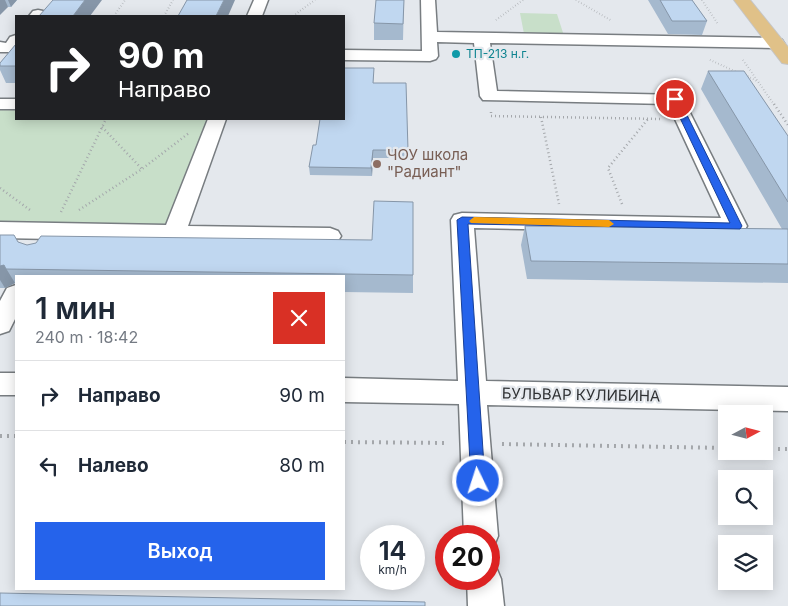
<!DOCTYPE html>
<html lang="ru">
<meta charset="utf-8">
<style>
:root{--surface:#fff;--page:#f6f6f7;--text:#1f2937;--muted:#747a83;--line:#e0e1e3;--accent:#2563eb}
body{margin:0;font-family:Inter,sans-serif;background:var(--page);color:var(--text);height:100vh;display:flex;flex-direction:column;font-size:19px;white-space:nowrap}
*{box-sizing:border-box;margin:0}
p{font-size:16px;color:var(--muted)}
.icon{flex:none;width:28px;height:28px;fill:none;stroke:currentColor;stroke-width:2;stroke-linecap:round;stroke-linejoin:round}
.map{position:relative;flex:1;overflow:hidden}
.sheet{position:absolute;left:15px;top:275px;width:330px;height:315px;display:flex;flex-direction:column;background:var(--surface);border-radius:0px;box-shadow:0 2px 12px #0003}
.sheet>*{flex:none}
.banner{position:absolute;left:15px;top:15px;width:330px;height:105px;border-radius:0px;box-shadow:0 2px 12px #0003;background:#202124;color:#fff;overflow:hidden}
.needle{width:32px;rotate:83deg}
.buttons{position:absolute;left:718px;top:405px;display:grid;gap:10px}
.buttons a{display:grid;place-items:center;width:55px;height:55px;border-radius:0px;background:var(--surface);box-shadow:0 2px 12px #0003;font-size:25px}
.speed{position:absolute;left:360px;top:525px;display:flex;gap:10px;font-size:25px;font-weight:700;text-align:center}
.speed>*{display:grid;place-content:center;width:65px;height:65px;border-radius:50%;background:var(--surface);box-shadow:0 2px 12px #0003;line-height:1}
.speed small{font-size:12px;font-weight:400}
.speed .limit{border:8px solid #d22;background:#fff;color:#111}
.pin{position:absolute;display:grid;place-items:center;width:42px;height:42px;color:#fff;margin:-21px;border:2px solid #fff;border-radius:50%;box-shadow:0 1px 5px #0007}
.me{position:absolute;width:55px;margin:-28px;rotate:356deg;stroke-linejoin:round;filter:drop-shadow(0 0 4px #0008)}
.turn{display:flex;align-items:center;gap:18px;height:105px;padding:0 20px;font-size:22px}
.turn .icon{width:65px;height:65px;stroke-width:2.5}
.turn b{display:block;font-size:35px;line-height:42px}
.round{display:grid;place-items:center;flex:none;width:52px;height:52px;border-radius:0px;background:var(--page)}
.head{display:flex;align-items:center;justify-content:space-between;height:85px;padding:0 20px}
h1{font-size:30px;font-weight:600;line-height:38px}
.primary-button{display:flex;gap:10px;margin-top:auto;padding:10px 20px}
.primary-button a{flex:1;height:58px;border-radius:0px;background:var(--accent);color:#fff;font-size:20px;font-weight:600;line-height:58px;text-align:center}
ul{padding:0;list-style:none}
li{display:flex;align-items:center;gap:15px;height:70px;padding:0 20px;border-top:1px solid var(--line)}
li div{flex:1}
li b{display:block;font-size:19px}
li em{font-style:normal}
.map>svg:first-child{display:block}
.green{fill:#c8dfc9}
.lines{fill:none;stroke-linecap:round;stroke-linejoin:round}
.minor-casing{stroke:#787d81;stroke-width:3}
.major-casing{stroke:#c5c5c6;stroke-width:2}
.path-far2{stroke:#a4a7ab;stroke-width:2;stroke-dasharray:0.5 2.5;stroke-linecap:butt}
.path-far1{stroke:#a4a7ab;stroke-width:2.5;stroke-dasharray:1 3;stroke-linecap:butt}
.path{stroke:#a4a7ab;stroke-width:4;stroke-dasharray:2 5;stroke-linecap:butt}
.minor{fill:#fff;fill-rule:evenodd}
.major{fill:#e0c188;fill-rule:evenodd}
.wall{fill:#a5b9ce}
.shaded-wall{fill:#8696a8}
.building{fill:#c0d7f0;stroke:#8696a8}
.route{fill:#2563eb;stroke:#184099}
.slow{fill:#f59e0b}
.culture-dot{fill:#0f9aa8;stroke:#e4e8ed;stroke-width:2}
.education-dot{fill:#8d6e63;stroke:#e4e8ed;stroke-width:2}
.labels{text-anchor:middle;stroke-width:4.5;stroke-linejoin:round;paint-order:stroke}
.far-culture-label{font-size:12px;fill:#0d838f;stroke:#e4e8ed;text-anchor:start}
.education-label{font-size:15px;fill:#785e54;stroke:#e4e8ed;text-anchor:start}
.street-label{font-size:15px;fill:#2f3133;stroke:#e4e8ed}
</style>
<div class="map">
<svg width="788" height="606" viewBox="0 0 788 606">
<rect width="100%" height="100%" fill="#e4e8ed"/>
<path class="green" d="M 520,13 L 557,14 L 565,39 L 525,39 Z
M 0,106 L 16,106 L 16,119 L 212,119 L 170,229 L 0,226 Z"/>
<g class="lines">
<defs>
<path id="minor" d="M 254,0 L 268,0 L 262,16 L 247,16 Z
M 421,0 L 435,0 L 437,32 L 776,38 L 782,40 L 784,43 L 782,46 L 776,48 L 490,43 L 497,91 L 681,95 L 747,226 L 744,231 L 736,233 L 474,228 L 486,381 L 788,387 L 788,411 L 487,405 L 498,536 L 493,548 L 489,549 L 489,536 L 464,536 L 459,404 L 344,402 L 344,378 L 458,381 L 451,220 L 454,215 L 462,213 L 721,218 L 668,104 L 483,100 L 480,96 L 474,43 L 437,42 L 438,56 L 436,59 L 430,61 L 344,60 L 344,50 L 422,51 Z
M 38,10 L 43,11 L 45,14 L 44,16 L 29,16 L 33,11 Z
M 16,35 L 16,52 L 0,52 L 0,42 L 6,43 L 10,37 Z
M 0,99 L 16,99 L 16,109 L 0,109 Z
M 208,119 L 226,119 L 188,226 L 330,228 L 338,231 L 341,236 L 338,241 L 330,244 L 0,238 L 0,222 L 166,225 Z
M 16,285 L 16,317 L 9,331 L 0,334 L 0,301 L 7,288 Z
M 0,373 L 16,373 L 16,395 L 0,395 Z
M 489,564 L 496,567 L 501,579 L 504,606 L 468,606 L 467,579 L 489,579 Z"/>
<path id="major" d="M 734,0 L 750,0 L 788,47 L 788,64 L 782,63 Z"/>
</defs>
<use href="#minor" class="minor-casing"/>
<use href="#major" class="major-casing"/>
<path class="path-far2" d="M 576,0 L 612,21
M 702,0 L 718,24
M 114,16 L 125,0
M 164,16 L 173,0
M 293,16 L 315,0
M 496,20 L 523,0
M 710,60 L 739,73
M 743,60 L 775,106
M 745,75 L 757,81"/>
<path class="path-far1" d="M 774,104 L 788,125
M 491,112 L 491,116 L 662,119
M 541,117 L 559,204
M 102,127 L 142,169
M 0,188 L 30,210
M 622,204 L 608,168 L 648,119
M 79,210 L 142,169 L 189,133
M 61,212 L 106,119"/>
<path class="path" d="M 0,436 L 16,436
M 344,442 L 448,443
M 502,444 L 726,448
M 764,449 L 788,449"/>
<use href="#minor" class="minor"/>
<use href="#major" class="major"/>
</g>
<path class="wall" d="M 0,0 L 17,0 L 11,7 L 8,7 Z
M 404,0 L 403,40 L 374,40 L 374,23 Z
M 648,0 L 692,0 L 707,21 L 702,35 L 668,34 Z
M 16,44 L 16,83 L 6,83 L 0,70 L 0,63 Z
M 708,71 L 788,136 L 788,283 L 527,279 L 521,245 L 525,226 L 782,229 L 701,89 Z
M 374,75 L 373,83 L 408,150 L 408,158 L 373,158 L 372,176 L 310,175 L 309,167 L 316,145 Z
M 0,235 L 18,243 L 27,245 L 413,275 L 413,293 L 344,292 L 344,276 L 16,276 L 16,285 L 15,283 L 5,288 L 0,288 Z"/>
<path class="shaded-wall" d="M 0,0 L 5,0 L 8,7 L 0,15 Z
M 8,0 L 17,0 L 11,7 Z
M 85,0 L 102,0 L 90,16 L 73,16 Z
M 224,0 L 235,0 L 228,16 L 216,16 Z
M 373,150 L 373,158 L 372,176 L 371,168 Z
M 4,265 L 15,283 L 5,288 L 0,280 L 0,266 Z"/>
<path class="building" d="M 53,0 L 85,0 L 73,16 L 39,16 Z
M 187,0 L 224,0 L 216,16 L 178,16 Z
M 376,0 L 404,0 L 403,24 L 374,23 Z
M 660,0 L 692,0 L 707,21 L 672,21 Z
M 16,44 L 16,66 L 0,66 L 0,63 Z
M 344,68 L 374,68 L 373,83 L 406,83 L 408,150 L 373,150 L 371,168 L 309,167 L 313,145 L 316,145 L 320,119 L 344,119 Z
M 708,71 L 744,71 L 788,136 L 788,202 Z
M 374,201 L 413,202 L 413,275 L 6,269 L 4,265 L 0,266 L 0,235 L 14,235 L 18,242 L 27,245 L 36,243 L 41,236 L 372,240 Z
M 525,226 L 788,229 L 788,264 L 531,261 Z
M 0,593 L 425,602 L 425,606 L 0,606 Z"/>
<path class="route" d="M 672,97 L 679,99 L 742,226 L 740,229 L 468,224 L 485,481 L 483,486 L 478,487 L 473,486 L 471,481 L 457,220 L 462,217 L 730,223 L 671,99 Z"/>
<path class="slow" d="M 474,217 L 609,220 L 614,224 L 609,227 L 471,223 L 469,221 Z"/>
<circle class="culture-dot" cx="456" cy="54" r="5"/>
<circle class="education-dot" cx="377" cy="164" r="5"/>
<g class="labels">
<g class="far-culture-label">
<text x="466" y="58">ТП-213 н.г.</text>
</g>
<g class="education-label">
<text x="387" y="160">ЧОУ школа<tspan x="387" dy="17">"Радиант"</tspan></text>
</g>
<g class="street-label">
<text transform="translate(581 395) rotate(1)" y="5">БУЛЬВАР КУЛИБИНА</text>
</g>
</g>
</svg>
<div class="buttons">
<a><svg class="needle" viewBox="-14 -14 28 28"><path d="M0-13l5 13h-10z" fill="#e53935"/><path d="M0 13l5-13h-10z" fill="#747a83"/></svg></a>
<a><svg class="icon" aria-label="search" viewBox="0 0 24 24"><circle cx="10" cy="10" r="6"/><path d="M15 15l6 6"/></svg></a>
<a><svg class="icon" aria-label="layers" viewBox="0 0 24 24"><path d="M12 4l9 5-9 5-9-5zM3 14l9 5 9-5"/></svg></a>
</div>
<div class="speed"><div>14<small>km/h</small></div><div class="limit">20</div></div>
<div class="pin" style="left:675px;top:99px;background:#d93025"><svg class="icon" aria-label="arrive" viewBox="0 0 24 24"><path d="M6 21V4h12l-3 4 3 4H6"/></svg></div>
<svg class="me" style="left:478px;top:481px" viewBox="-20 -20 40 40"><circle r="17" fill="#2563eb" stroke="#fff" stroke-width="3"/><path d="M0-11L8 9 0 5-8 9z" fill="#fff"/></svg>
<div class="banner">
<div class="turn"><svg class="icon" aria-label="right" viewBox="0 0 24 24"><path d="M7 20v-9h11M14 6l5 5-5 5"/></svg><div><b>90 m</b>Направо</div></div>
</div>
<section class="sheet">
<div class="head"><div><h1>1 мин</h1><p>240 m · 18:42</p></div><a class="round" style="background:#d93025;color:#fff"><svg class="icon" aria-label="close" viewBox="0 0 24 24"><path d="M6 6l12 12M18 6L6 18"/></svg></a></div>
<ul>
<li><svg class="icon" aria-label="right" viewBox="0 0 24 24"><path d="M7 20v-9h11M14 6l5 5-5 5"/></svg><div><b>Направо</b></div><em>90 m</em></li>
<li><svg class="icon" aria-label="left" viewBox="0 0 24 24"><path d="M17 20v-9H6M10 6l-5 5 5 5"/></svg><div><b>Налево</b></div><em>80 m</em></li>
</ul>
<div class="primary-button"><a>Выход</a></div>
</section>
</div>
